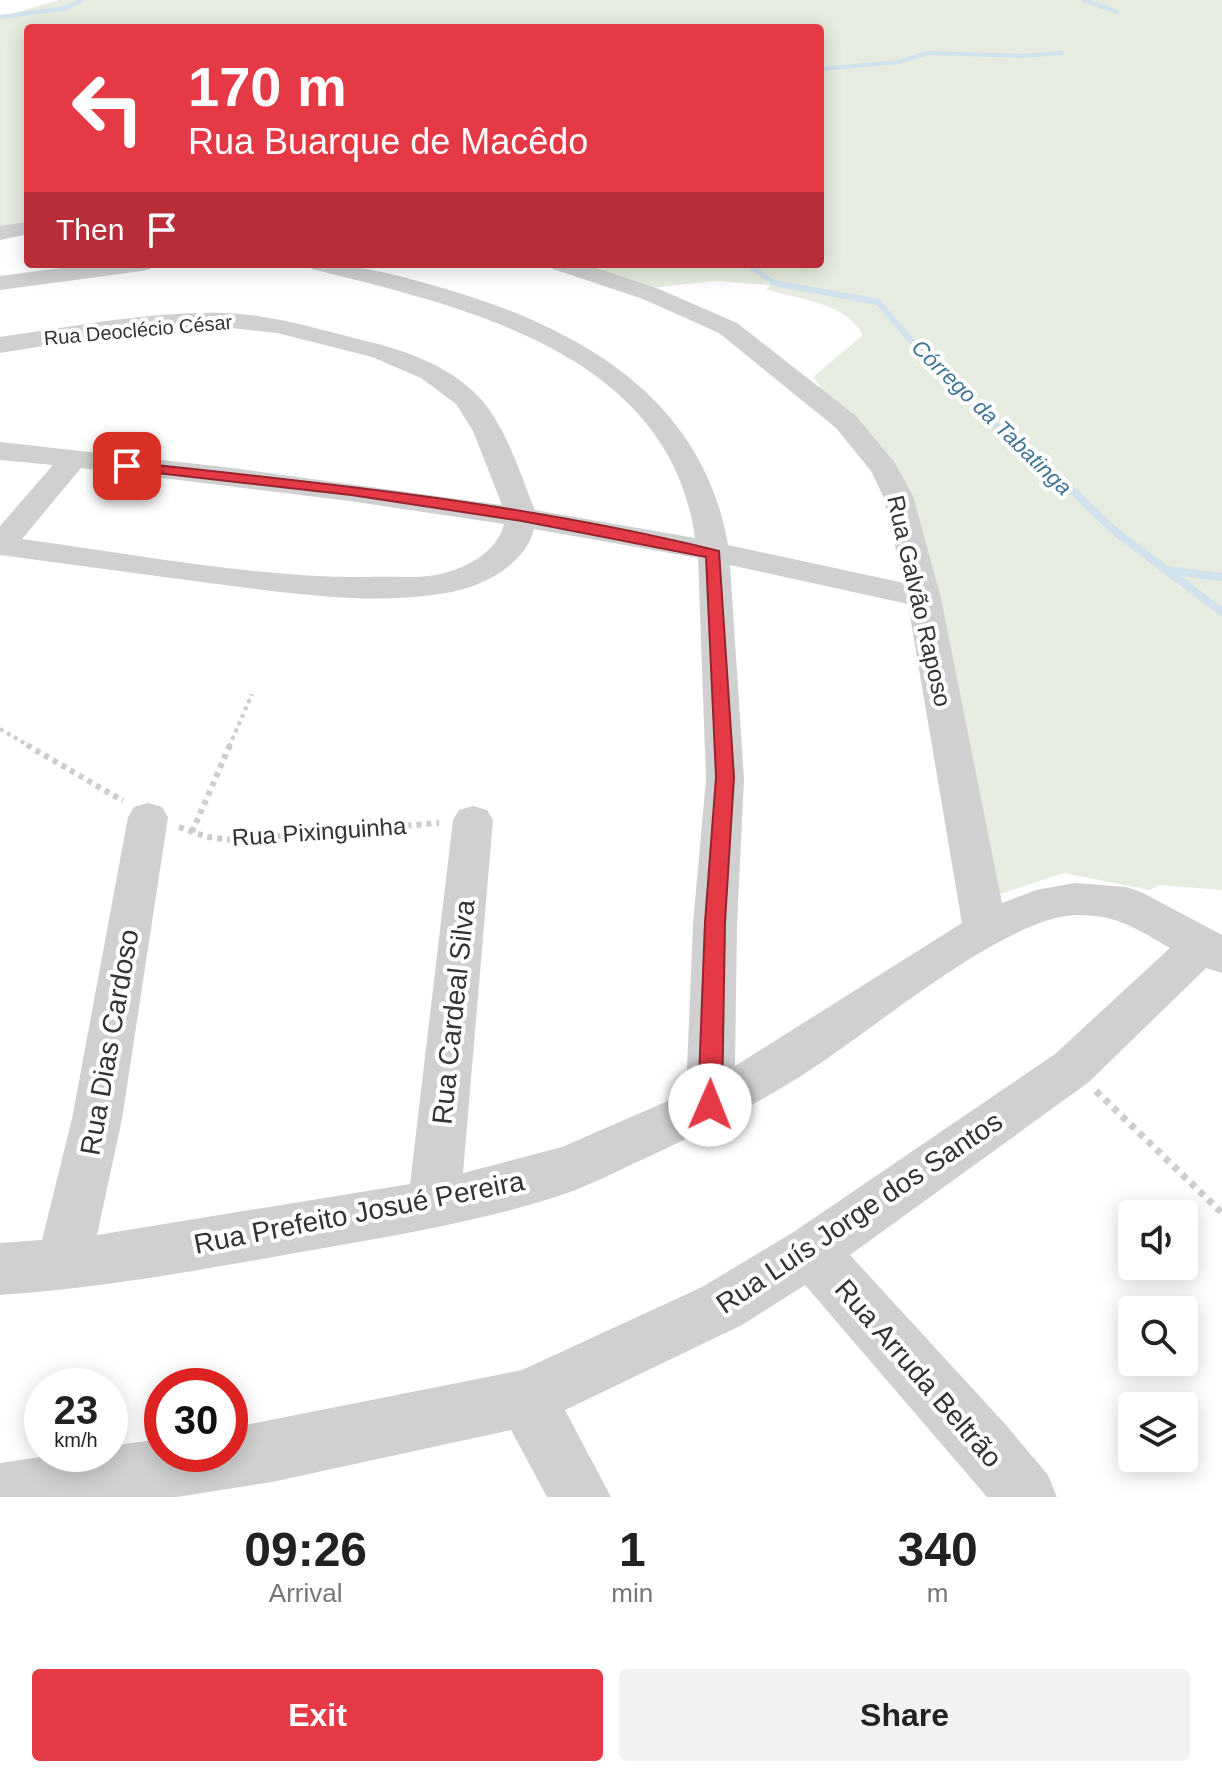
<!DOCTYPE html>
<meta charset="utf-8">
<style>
:root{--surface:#fff;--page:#f2f2f2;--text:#222;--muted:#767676;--accent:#e63946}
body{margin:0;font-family:Helvetica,sans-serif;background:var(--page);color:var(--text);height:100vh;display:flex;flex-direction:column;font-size:30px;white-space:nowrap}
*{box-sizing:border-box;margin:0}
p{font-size:26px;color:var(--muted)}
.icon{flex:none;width:44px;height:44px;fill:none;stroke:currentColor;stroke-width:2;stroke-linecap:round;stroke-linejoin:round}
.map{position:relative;height:1497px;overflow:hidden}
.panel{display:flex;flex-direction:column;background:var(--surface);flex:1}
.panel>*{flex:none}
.hud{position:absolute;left:24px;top:24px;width:800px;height:244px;border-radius:8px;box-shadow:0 4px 20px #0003;background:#e63946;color:#fff;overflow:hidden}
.buttons{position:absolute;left:1118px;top:1200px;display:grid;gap:16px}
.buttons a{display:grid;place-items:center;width:80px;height:80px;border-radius:8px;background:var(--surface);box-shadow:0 4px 20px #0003;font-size:40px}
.speed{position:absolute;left:24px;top:1368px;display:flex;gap:16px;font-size:40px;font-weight:700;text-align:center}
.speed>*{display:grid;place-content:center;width:104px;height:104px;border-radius:50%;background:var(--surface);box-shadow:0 4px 20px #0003;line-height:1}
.speed small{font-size:20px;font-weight:400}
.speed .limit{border:12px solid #d22;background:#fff;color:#111}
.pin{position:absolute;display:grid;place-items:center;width:68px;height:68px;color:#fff;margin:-34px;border-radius:16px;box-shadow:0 4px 12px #0006}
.me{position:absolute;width:88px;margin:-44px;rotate:1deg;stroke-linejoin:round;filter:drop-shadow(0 0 6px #0008)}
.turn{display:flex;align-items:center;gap:28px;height:168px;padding:0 32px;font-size:36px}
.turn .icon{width:104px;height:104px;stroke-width:2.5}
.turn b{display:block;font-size:56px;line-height:68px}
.then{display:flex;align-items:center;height:76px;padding:0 32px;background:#0003;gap:16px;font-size:30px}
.eta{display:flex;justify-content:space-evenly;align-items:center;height:136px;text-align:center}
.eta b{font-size:48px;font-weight:700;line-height:56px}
.primary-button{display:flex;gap:16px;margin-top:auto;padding:16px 32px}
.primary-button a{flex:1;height:92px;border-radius:8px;background:var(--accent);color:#fff;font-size:32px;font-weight:700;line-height:92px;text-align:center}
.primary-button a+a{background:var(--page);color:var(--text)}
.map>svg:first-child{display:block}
.green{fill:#e6ecdf}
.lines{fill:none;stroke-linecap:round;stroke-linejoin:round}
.stream-far3{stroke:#cfe2ee;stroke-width:4}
.stream-far2{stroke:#cfe2ee;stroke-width:5}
.stream-far1{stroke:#cfe2ee;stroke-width:6}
.stream{stroke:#cfe2ee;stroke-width:8}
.path-far2{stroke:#cdcdcd;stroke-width:4;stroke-dasharray:4 4;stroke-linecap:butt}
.path-far1{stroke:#cdcdcd;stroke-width:6;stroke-dasharray:5 5;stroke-linecap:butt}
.path{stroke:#cdcdcd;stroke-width:7;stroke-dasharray:6 6;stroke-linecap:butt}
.minor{fill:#d0d0d0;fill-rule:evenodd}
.route{fill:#e63946;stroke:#96252e;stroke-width:2}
.labels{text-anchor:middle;stroke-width:8;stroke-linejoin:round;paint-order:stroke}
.far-street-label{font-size:20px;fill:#333;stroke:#fff}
.far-water-label{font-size:22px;font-style:italic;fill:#3f7597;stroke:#fff}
.street-label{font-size:24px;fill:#333;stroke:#fff}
.near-street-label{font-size:28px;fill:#333;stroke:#fff}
</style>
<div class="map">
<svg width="1222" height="1497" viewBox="0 0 1222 1497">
<rect width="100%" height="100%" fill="#fff"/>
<path class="green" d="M 59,0 L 1222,0 L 1222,890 L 1159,885 L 1150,890 L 1063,873 L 991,897 L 901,474 L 814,388 L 820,386 L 813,377 L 863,335 C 843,300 800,301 766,289 L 771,286 L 768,285 L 715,281 L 650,288 L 574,264 L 820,264 L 820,28 L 28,28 L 28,227 L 0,232 L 0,17 Z"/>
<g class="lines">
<path class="stream-far3" d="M 1084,0 L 1117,12
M 0,17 L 66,8 L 82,0
M 820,69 L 899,62 L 927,53 L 1023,56 L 1062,53"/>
<path class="stream-far2" d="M 747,264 L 774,283 L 785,285"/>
<path class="stream-far1" d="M 774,283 L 878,302 L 938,372 L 1021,449 L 1070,488"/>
<path class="stream" d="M 1068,486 L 1112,529 L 1222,612
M 1166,570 L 1222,577"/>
<path class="path-far2" d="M 0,729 L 31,747
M 229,747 L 252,694"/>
<path class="path-far1" d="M 27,745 L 123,801
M 179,827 L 207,837 L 234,840 L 439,823
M 192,832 L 230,745"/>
<path class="path" d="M 1096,1091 L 1222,1213"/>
<path class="minor" d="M 28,222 L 28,234 L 0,240 L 0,226 Z
M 91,264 L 153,264 L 150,269 L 142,271 L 0,290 L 0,276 Z
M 309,264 C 359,264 398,275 446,289 C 579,328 703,397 728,545 L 904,583 L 883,496 L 871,471 L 836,428 L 719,333 L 643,299 L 553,269 L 550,264 L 584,264 L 659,289 L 737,323 L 856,416 L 895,463 L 913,496 L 941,598 L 1002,903 L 1036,890 L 1075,883 L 1126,887 L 1141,892 L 1222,935 L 1222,973 L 1206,968 L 1089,1082 L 850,1255 L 1006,1425 L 1048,1475 L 1057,1497 L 987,1497 L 805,1285 L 742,1325 L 565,1410 L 611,1497 L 547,1497 L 511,1430 L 272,1482 L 177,1497 L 0,1497 L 0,1463 L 61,1454 L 110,1454 L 110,1446 L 162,1439 L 162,1454 L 230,1454 L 230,1428 L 522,1370 L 702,1287 L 792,1233 L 1055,1054 L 1170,948 C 1137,929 1116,914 1076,915 C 1005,917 873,1030 810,1070 C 758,1104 704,1131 648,1157 C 623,1168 599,1181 573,1191 C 488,1221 396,1235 307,1251 C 205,1269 104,1288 0,1295 L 0,1243 L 42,1240 L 72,1119 L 128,817 L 134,807 L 148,803 L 162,807 L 168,817 L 122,1119 L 97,1235 L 410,1184 L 453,820 L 459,810 L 473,806 L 487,810 L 493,820 L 463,1173 L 562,1147 L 686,1093 L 693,924 L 706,779 L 698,558 L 534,529 C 525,566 481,587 446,593 C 371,606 291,593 217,584 C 144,574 72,565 0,555 L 0,526 L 53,465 L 0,460 L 0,442 L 233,468 L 502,505 L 473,431 L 456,404 L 421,378 L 372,357 L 277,333 L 223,327 L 105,336 L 0,353 L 0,337 C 71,327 151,311 223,313 C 268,314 311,327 354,338 C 397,348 441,361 474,392 C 505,421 519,472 535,510 L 695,538 C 670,352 464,307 312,269 ZM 81,468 L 349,501 L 504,524 C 497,552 468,567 441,574 C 418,579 391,576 368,577 C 257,578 134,554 22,539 ZM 730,565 L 908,604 L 962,923 L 735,1066 L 737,924 L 744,779 Z"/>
</g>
<path class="route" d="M 127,462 C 325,483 525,503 719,551 L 734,777 L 725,922 L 722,1105 L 719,1112 L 710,1115 L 702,1112 L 698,1105 L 705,922 L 716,777 L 706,557 L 522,521 L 351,495 L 122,469 L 120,466 Z"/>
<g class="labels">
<g class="far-street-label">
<text transform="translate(138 330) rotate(-5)" y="7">Rua Deoclécio César</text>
</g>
<g class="far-water-label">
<text transform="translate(992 417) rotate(44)" y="8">Córrego da Tabatinga</text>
</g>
<g class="street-label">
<text transform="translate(919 601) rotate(77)" y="8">Rua Galvão Raposo</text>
<text transform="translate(319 832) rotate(-4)" y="8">Rua Pixinguinha</text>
</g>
<g class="near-street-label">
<text transform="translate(453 1012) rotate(-84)" y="10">Rua Cardeal Silva</text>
<text transform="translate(109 1042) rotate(-80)" y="10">Rua Dias Cardoso</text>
<text transform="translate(359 1212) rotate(-11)" y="10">Rua Prefeito Josué Pereira</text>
<text transform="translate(859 1212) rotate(-34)" y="10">Rua Luís Jorge dos Santos</text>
<text transform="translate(919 1373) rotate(49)" y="10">Rua Arruda Beltrão</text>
</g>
</g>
</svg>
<div class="buttons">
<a><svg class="icon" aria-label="sound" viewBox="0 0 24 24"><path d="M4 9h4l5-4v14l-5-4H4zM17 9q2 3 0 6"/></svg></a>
<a><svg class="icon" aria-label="search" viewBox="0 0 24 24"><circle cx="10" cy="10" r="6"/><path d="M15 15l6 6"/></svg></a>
<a><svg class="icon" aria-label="layers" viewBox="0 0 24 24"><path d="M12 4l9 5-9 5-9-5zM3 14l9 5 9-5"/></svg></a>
</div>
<div class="speed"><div>23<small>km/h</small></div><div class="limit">30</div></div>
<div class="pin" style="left:127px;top:466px;background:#d93025"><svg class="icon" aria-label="arrive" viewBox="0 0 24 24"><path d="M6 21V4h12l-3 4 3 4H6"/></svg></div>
<svg class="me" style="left:710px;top:1105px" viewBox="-20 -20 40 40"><circle r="19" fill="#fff"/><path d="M0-13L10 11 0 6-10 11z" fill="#e63946"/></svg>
<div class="hud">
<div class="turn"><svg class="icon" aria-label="left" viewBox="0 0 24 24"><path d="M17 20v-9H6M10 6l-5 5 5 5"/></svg><div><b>170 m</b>Rua Buarque de Macêdo</div></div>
<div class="then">Then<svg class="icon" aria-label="arrive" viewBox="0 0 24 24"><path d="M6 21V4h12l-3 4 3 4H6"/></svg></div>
</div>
</div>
<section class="panel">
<div class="eta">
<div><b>09:26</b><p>Arrival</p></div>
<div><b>1</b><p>min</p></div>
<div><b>340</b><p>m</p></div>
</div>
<div class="primary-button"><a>Exit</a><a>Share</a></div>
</section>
